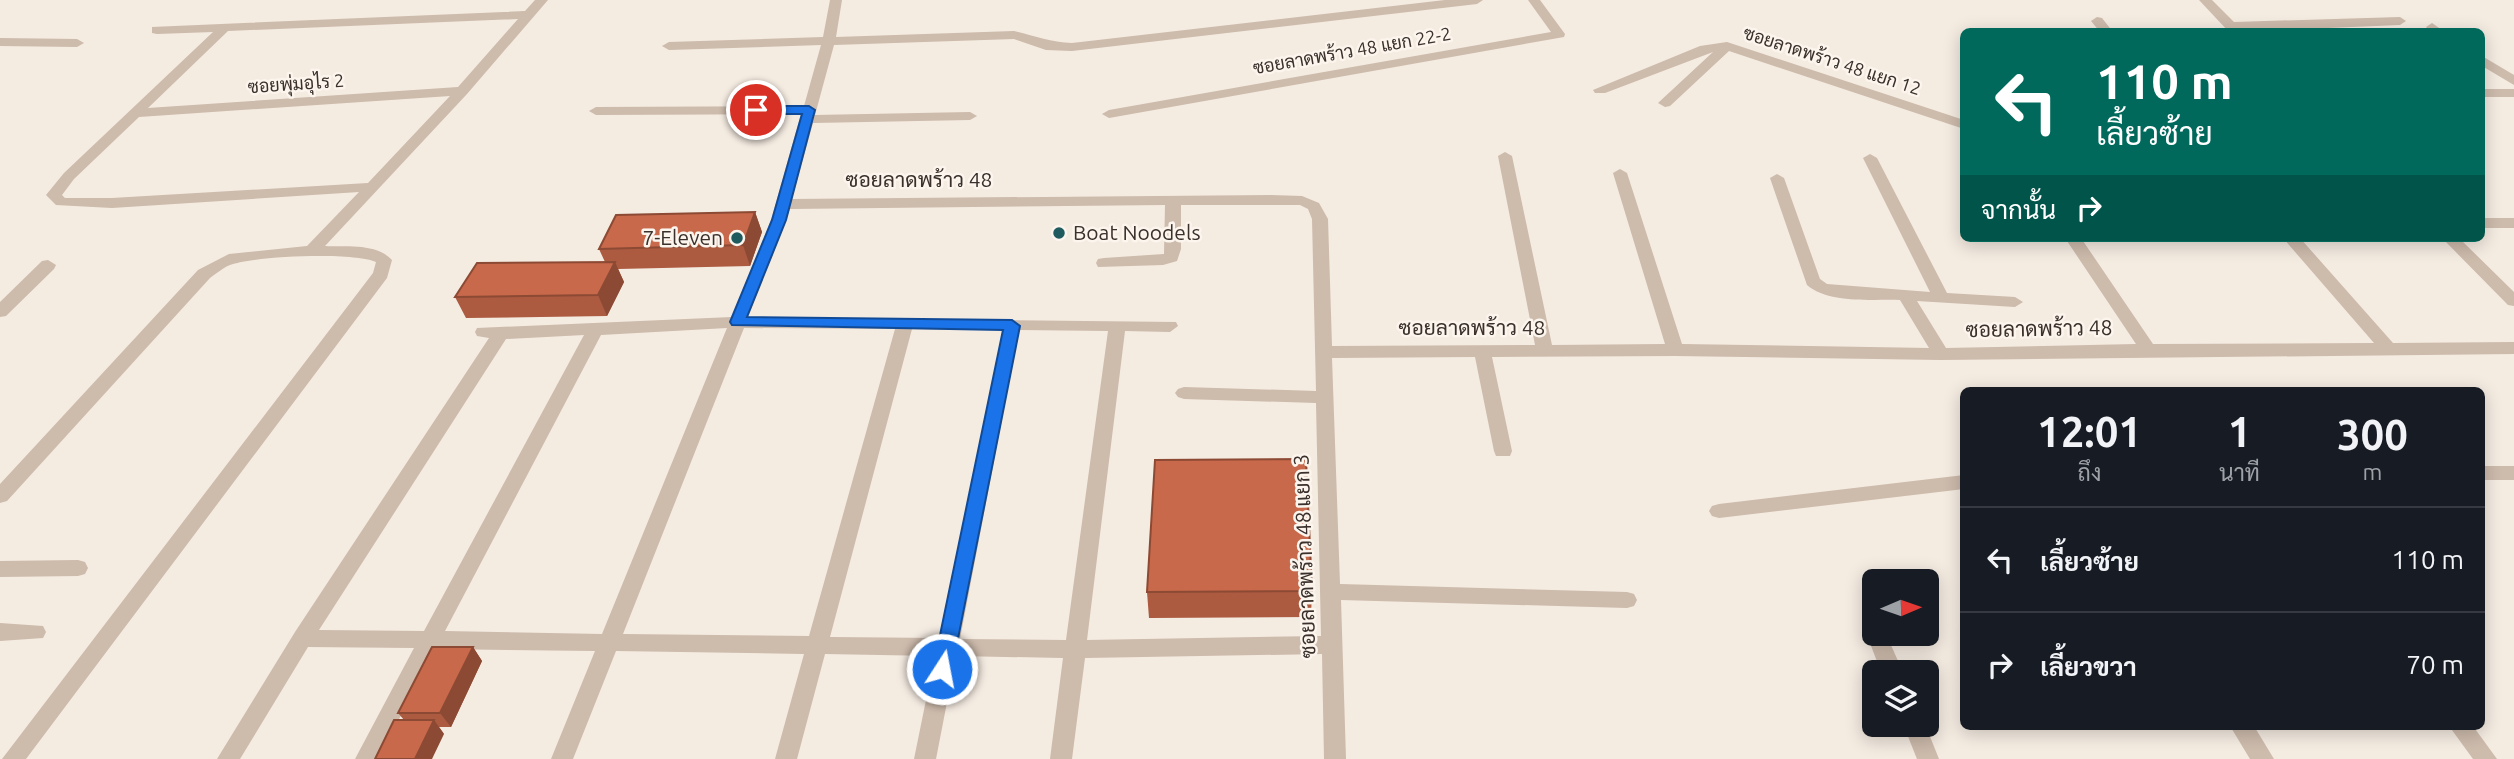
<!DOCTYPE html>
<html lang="th">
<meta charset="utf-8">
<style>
:root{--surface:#171b24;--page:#20242c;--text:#f1f3f6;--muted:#9ea1a6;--line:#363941}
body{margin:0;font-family:Ubuntu,Sarabun,sans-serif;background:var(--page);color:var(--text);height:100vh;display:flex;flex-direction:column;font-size:26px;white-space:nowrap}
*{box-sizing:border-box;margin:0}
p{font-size:23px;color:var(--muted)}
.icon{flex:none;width:38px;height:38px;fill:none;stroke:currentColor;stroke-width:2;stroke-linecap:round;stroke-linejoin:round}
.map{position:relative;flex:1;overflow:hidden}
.sheet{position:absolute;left:1960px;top:387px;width:525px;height:343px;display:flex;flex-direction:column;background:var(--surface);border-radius:10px;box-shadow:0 4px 18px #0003}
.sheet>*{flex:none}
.top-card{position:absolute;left:1960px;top:28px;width:525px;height:214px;border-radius:10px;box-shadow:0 4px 18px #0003;background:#00695c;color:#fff;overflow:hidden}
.needle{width:46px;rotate:88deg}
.controls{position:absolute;left:1862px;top:569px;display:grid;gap:14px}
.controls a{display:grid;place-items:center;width:77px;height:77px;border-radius:10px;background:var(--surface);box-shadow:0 4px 18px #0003;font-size:35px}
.pin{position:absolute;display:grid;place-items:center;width:60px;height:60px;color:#fff;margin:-30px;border:4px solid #fff;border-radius:50%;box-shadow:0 2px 7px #0007}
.me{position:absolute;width:77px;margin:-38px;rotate:11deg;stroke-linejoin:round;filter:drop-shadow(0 0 5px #0008)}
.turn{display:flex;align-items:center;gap:24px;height:147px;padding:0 21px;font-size:32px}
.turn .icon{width:91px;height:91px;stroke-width:2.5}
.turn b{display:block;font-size:49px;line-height:60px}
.then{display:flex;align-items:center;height:66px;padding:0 21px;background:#0003;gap:14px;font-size:26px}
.eta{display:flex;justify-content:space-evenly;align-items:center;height:119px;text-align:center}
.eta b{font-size:42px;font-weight:700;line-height:49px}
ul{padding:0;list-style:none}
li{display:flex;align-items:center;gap:21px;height:105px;padding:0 21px;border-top:2px solid var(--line)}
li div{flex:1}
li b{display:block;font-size:26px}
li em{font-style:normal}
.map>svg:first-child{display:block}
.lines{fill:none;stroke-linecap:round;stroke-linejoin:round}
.minor{fill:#cdbbac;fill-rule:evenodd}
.wall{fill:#ac5a40}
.shaded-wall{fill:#8c4a34}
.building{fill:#c8694b;stroke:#8c4a34;stroke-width:2}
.route{fill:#1a73e8;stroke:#114b97;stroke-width:2}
.poi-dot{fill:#1f5a5e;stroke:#fbf5ee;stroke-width:2.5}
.labels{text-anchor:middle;stroke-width:5;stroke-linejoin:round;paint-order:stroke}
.far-street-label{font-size:18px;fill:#3b302b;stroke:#fbf5ee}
.street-label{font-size:21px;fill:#3b302b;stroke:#fbf5ee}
.poi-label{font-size:21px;fill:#3b302b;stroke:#fbf5ee;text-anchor:start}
</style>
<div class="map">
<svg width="2514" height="759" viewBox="0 0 2514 759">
<rect width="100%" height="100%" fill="#f4ebe1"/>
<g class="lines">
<path class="minor" d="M 535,0 L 548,0 L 467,94 L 325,246 C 347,247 376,243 392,260 L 387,278 L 26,759 L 2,759 L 373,273 L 376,262 C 353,252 258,256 233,264 C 225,266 217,273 210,278 L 7,501 L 0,503 L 0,484 L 198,270 L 229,254 L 307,246 L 359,192 L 112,208 L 56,205 L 46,195 L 64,173 L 213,32 L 157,34 L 152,33 L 152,27 L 525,11 ZM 518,19 L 458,87 L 148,108 L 228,31 ZM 450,96 L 368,183 L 112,198 L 65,198 L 62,195 L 74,179 L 139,117 Z
M 830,0 L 842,0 L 836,37 L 1014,31 C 1035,36 1050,42 1072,43 L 1445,0 L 1483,0 L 1477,4 L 1072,51 L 1046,50 L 1014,39 L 834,45 L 815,115 L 970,112 L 977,116 L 970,120 L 813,123 L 792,199 L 1271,195 L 1302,196 L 1319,203 L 1328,219 L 1332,346 L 1535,345 L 1498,156 L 1505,152 L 1512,156 L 1552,345 L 1665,344 L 1613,173 L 1620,169 L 1627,173 L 1682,344 L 1929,348 L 1900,300 C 1872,299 1829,304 1807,285 L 1770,178 L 1777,174 L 1784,178 L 1820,279 L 1827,284 L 1930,292 L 1863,158 L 1870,154 L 1877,158 L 1947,293 L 2015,297 L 2023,302 L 2015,307 L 1917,301 L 1946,348 L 2136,344 L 2065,238 L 2081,238 L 2153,344 L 2374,343 L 2283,238 L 2300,238 L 2393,343 L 2514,342 L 2514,354 L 1941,360 L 1675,356 L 1492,357 L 1512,451 L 1510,456 L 1496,456 L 1494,451 L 1475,357 L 1332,358 L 1340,584 L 1627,592 L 1634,594 L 1637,600 L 1634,606 L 1627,608 L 1341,600 L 1346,759 L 1324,759 L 1322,654 L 1085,658 L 1072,759 L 1050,759 L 1063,658 L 956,656 L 936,759 L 914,759 L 935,656 L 825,654 L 797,759 L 775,759 L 804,654 L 616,651 L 573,759 L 551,759 L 595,651 L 436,649 L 378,759 L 355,759 L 414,648 L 308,647 L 240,759 L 217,759 L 295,632 L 489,338 L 477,336 L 475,332 L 477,328 L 732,317 L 771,220 L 801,114 L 596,115 L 589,111 L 596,107 L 804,106 L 821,45 L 669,50 L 662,46 L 669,42 L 823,37 ZM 1165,205 L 1164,254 L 1104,258 L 1098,259 L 1096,263 L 1098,267 L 1163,265 L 1177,261 L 1181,249 L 1181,205 L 1300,205 L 1308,209 L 1312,219 L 1316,391 L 1184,387 L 1178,389 L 1175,393 L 1178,397 L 1184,399 L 1316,403 L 1321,636 L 1087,640 L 1125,331 L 1170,332 L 1178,326 L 1176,322 L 748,317 L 790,209 ZM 727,328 L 602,634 L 445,631 L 601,335 ZM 744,328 L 895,329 L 809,636 L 623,634 ZM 912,329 L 1003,330 L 939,638 L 830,637 ZM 1019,330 L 1108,331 L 1066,640 L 960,639 ZM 584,335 L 424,631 L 319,630 L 506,339 Z
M 1528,0 L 1540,0 L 1565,34 L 1564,37 L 1109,118 L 1102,114 L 1109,110 L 1551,32 Z
M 2199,0 L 2212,0 L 2234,22 L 2400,17 L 2406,21 L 2400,25 L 2229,32 Z
M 2097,17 L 2102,18 L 2113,32 L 2100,32 L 2091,21 Z
M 2432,23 L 2445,32 L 2430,32 L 2426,27 Z
M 0,38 L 77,39 L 84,43 L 77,47 L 0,46 Z
M 1727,42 L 1964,120 L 1964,129 L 1729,51 L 1670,106 L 1665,107 L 1658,103 L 1713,52 L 1605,93 L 1595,93 L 1593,90 L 1700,46 Z
M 2482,56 L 2514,75 L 2514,85 L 2482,66 Z
M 2482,89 L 2514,89 L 2514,97 L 2482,97 Z
M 2482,218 L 2514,218 L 2514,228 L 2482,228 Z
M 2442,238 L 2459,238 L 2514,292 L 2514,306 L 2508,305 Z
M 48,260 L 56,265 L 54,269 L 6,316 L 0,317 L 0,302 L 42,261 Z
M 2482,466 L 2514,466 L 2514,480 L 2482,480 Z
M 1964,475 L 1964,489 L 1719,518 L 1712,516 L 1709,511 L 1712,506 L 1719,504 Z
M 78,560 L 85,562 L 88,568 L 85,574 L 78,576 L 0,577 L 0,561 Z
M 0,623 L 43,626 L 46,632 L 43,638 L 0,641 Z
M 1874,631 L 1874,634 L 1886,634 L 1903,672 L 1881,672 L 1868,638 Z
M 1903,724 L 1925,724 L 1939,759 L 1917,759 Z
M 2230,726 L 2254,726 L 2274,759 L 2250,759 Z
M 2449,726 L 2473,726 L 2497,759 L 2473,759 Z"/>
</g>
<path class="wall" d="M 755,212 L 762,232 L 750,266 L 618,269 L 624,282 L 607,316 L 466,318 L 455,297 L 605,262 L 599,249 Z
M 1312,591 L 1311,617 L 1149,618 L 1147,592 Z
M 473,647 L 482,661 L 451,727 L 439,727 L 444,734 L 404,720 L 398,713 Z"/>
<path class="shaded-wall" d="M 755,212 L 762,232 L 750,266 L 743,245 Z
M 615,262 L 624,282 L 607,316 L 598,295 Z
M 473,647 L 482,661 L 451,727 L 440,713 Z
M 434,720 L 444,734 L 432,759 L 415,759 Z"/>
<path class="building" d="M 755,212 L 743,245 L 599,249 L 616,215 Z
M 615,262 L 598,295 L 455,297 L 477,263 Z
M 1306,459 L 1312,591 L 1147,592 L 1155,460 Z
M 432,647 L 473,647 L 440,713 L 398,713 Z
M 394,720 L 434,720 L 415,759 L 375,759 Z"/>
<path class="route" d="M 809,106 L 815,110 L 786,220 L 747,317 L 1012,320 L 1020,326 L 952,669 L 949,674 L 942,677 L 936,674 L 933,669 L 1003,330 L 732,325 L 730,322 L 772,220 L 802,114 L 756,114 L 749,110 L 756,106 Z"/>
<g class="poi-dot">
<circle cx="1059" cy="233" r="7"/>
<circle cx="737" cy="238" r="7"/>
</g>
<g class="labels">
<g class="far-street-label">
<text transform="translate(1352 51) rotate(-10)" y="6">ซอยลาดพร้าว 48 แยก 22-2</text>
<text transform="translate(1832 61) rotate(18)" y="6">ซอยลาดพร้าว 48 แยก 12</text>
<text transform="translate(296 84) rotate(-4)" y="6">ซอยพุ่มอุไร 2</text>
</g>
<g class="street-label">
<text x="919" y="187">ซอยลาดพร้าว 48</text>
<text x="1472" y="335">ซอยลาดพร้าว 48</text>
<text transform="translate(2039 329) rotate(-1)" y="7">ซอยลาดพร้าว 48</text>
<text transform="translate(1305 556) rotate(-92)" y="7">ซอยลาดพร้าว 48 แยก 3</text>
</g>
<g class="poi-label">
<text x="1073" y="240">Boat Noodels</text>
<text x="723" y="245" text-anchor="end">7-Eleven</text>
</g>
</g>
</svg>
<div class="controls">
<a><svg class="needle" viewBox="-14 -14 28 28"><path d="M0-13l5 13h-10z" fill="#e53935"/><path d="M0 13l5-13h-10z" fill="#9ea1a6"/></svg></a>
<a><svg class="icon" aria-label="layers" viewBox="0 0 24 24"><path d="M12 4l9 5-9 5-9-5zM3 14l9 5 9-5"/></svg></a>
</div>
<div class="pin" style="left:756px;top:110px;background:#d93025"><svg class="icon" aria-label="arrive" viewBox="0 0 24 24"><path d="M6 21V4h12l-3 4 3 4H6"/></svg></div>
<svg class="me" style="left:942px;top:669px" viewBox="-20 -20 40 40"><circle r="17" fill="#1a73e8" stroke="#fff" stroke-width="3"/><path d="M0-11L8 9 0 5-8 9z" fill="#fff"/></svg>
<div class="top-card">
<div class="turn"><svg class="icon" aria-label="left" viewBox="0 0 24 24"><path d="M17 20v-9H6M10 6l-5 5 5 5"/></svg><div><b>110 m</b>เลี้ยวซ้าย</div></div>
<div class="then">จากนั้น<svg class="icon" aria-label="right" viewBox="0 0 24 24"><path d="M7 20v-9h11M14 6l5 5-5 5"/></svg></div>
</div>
<section class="sheet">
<div class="eta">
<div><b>12:01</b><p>ถึง</p></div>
<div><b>1</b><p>นาที</p></div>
<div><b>300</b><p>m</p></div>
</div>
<ul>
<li><svg class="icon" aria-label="left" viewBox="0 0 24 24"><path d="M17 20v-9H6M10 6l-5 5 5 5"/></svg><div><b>เลี้ยวซ้าย</b></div><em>110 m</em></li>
<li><svg class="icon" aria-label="right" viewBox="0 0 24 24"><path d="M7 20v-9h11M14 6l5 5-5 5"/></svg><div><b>เลี้ยวขวา</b></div><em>70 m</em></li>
</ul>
</section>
</div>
